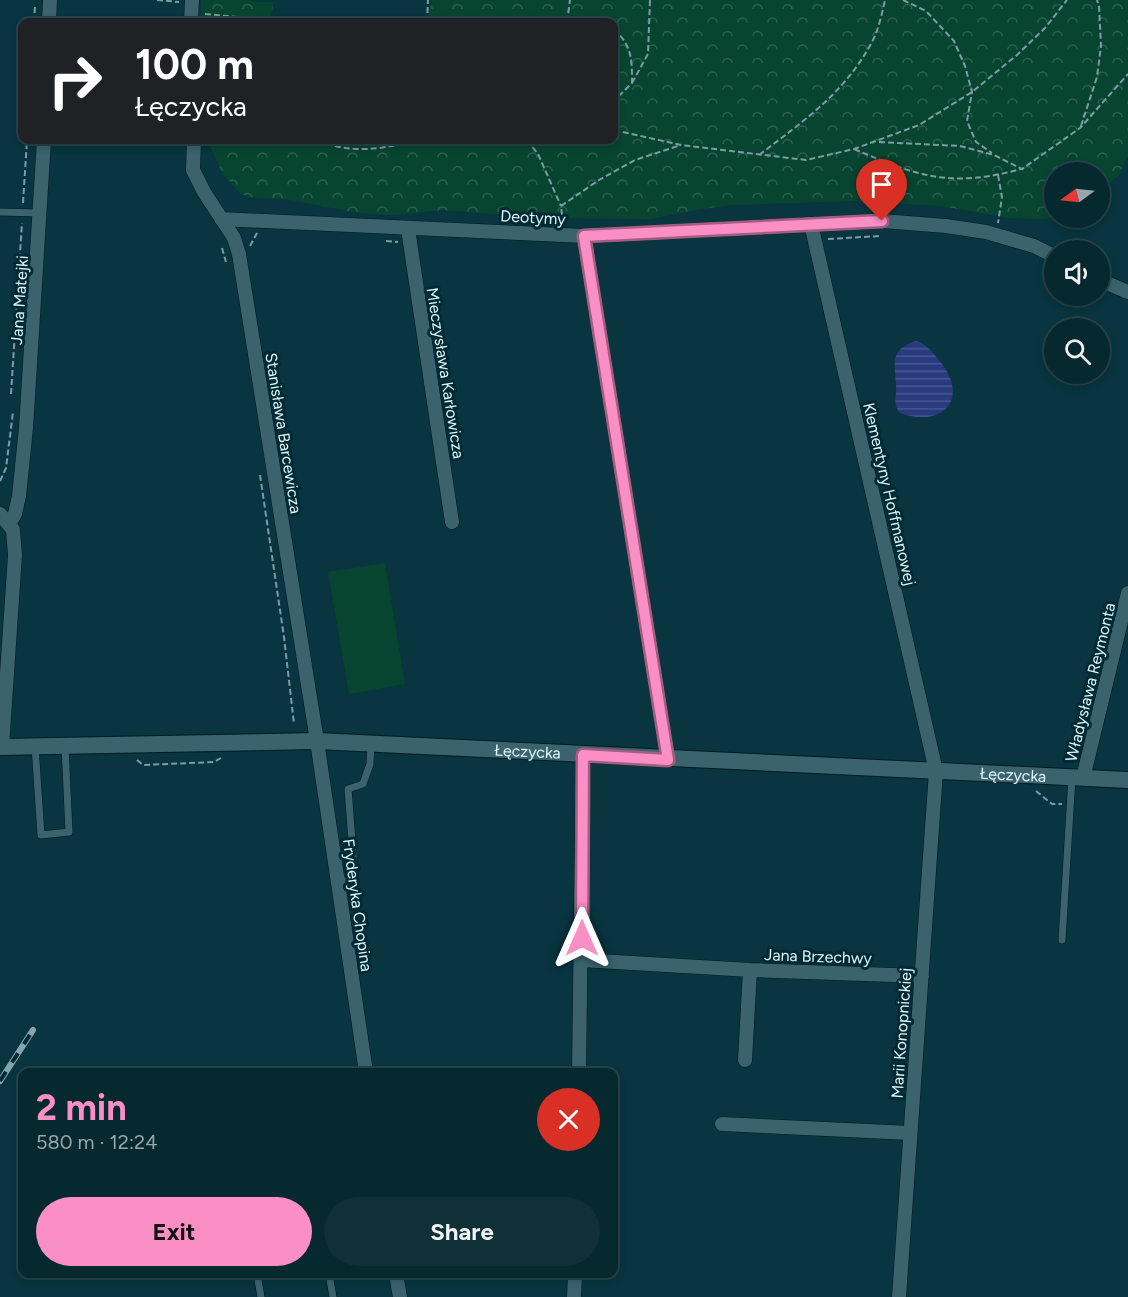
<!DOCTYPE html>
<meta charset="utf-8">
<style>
:root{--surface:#06282f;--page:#0f3037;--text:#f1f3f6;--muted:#98a6aa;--line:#27444b;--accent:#fa8fc6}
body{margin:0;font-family:Figtree,sans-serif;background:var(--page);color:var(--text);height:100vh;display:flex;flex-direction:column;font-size:22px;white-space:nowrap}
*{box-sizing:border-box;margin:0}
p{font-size:20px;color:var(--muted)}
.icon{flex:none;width:33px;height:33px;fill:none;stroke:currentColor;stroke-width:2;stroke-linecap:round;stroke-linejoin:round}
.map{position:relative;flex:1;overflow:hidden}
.sheet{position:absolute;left:18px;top:1068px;width:600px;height:210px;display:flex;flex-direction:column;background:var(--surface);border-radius:12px;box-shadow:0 3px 9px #0003,0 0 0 2px var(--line)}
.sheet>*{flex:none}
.top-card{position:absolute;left:18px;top:18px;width:600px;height:126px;border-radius:12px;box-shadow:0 3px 9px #0003,0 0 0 2px var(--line);background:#202124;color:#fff;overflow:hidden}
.needle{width:39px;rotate:255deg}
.buttons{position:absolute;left:1044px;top:162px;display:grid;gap:12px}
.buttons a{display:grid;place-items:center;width:66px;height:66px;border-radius:50%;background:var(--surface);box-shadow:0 3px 9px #0003,0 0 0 2px var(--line);font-size:30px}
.pin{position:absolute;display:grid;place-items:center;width:51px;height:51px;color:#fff;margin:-62px -26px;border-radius:50% 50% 50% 0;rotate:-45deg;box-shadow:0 0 6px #0007}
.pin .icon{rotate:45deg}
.me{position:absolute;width:66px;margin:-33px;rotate:0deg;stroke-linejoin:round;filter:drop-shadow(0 0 4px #0008)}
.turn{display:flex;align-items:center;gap:21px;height:126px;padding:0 18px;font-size:27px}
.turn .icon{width:78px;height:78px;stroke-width:2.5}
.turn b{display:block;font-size:42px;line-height:51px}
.round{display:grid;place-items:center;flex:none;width:63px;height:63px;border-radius:32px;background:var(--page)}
.headline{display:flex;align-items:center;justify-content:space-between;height:102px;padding:0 18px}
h1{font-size:36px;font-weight:700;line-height:45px;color:var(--accent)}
.button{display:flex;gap:12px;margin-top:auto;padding:12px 18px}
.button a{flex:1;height:69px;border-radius:36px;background:var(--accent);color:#111;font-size:24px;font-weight:700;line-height:69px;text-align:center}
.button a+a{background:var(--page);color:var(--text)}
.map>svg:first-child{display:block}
.forest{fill:url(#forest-crowns)}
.garden{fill:#084530}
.water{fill:url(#water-rules)}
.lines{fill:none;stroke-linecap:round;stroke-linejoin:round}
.service-casing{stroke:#001b23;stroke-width:8}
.minor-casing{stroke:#001b23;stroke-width:15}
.tertiary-casing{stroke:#001b23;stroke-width:18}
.path{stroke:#7b9ca4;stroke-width:2;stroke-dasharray:6 3;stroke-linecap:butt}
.service{stroke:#3a636e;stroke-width:7}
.minor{stroke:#3a636e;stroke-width:14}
.tertiary{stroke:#3a636e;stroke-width:16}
.rail-casing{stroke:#85a4ad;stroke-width:6}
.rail{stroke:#002b34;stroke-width:4;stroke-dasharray:11;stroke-linecap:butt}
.route-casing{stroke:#a25d81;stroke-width:15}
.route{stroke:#fa8fc6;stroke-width:10}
.labels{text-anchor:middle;stroke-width:6;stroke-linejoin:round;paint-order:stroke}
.street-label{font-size:16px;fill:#e0f6fd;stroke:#002b34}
</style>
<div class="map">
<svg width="1128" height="1297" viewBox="0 0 1128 1297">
<defs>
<pattern id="forest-crowns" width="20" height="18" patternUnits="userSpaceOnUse" patternTransform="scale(1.5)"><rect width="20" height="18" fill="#084530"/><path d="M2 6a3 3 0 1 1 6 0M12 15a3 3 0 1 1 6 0" fill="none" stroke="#2c604f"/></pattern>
<pattern id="water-rules" width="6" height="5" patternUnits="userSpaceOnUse" patternTransform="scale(1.5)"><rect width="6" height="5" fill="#293a7f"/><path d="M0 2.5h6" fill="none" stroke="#485792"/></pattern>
</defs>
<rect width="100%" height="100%" fill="#08353f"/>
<path class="forest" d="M 201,0 L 251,0 L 252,2 L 274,2 L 270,20 L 289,22 L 201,22 Z
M 432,0 L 1128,0 L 1128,155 L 1119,175 L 1100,191 L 1100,172 L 1054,172 L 1054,217 L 1044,219 L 1009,218 L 941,206 L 854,201 L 732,205 L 702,209 L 651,219 L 547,218 L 443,210 L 392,215 L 358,213 L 291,200 L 250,197 L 241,194 L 223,174 L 207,140 L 614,140 L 614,22 L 427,22 Z"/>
<path class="garden" d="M 385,563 L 405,684 L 349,694 L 328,572 Z"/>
<path class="water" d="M 916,341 C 926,344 932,351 938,359 C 971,397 945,429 900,413 C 892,403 897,396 896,385 C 895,363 889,350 916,341 Z"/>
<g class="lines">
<defs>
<path id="service" d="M 0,212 L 39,213
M 35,746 L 41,835 L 69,832 L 65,746
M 337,882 L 355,880 L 348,789 L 363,784 L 370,764 L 371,744
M 1062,940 L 1072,777
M 257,1274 L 261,1297
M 329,1274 L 333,1297"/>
<path id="minor" d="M 49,22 L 50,0
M 191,22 L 192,0
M 194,140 L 193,170 L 204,192 L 234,238 L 239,254 L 317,741 L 366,1072
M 221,219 L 584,236 L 882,221 L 946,226 L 986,232 L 1034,246 L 1054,256
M 811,224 L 936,771 L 899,1297
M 408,229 L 452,522
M 584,236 L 668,760
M 1100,280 L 1128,292
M 0,514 L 13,530 L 15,555 L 2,747
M 9,524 L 15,514 L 19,496 L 26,428 L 44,140
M 1083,778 L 1128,593
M 582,960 L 750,970 L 922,976
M 745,1060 L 750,970
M 579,1072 L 583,755
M 722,1124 L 910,1133
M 396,1274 L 400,1297
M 574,1297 L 575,1274"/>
<g id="tertiary">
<path id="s1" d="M 0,747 L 317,741 L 1128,780"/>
</g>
</defs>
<use href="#service" class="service-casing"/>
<use href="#minor" class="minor-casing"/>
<use href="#tertiary" class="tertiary-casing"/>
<path class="path" d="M 157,0 L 179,2
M 903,0 L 926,11 L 954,41 L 965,66 L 972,92 L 967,121 L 976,142 L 992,153
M 205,14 L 292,22
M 34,22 L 35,6
M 427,22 L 428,0
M 567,22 L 570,0
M 614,29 C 632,46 632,59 632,83 L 614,101
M 632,83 L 648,54 L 650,0
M 1081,126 L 1097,77 L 1101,46 L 1099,6 L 1097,0
M 614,130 L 681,145 L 806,160 L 854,149 L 919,125 L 972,92 L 1017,55 L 1045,28 L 1067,0
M 318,140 C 346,154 385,150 414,140
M 527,140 L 538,154 L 561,206
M 879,142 L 960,146 L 994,155 L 1022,169 L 1080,128 L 1128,74
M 854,149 C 919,177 951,188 1021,169
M 759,155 C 805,120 846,92 873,40 C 879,28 882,13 885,0
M 998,175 L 1002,197 L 998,223
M 23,203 L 27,140
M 563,224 L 561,206 L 599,180 L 635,160 L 681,145
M 828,239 L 880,236
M 386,241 L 398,242
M 250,246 L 257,233
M 222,248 L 226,262
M 11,394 L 22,223
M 260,475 L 284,637 L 294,724
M 0,481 L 6,468 L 13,412
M 137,760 L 143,765 L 214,762 L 221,758
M 1036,791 L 1052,804 L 1062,804"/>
<use href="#service" class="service"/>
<use href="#minor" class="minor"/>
<use href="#tertiary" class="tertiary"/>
<defs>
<path id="rail" d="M 0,1081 L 33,1030"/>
</defs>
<use href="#rail" class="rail-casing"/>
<use href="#rail" class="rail"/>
</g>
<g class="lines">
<defs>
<path id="route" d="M 582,938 L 583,755 L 668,760 L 584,236 L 882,221"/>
</defs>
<use href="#route" class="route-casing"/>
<use href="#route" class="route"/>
</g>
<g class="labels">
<g class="street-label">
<text transform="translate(533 217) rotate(3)" y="6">Deotymy</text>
<text transform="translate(19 300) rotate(-86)" y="6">Jana Matejki</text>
<text transform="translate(446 373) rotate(81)" y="6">Mieczysława Karłowicza</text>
<text transform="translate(284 433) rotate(81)" y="6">Stanisława Barcewicza</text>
<text transform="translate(890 494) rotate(77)" y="6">Klementyny Hoffmanowej</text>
<text transform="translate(1090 682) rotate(-76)" y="6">Władysława Reymonta</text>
<text dy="6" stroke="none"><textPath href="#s1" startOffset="528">Łęczycka</textPath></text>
<text dy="6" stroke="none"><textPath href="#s1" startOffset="1014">Łęczycka</textPath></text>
<text transform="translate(358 905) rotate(82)" y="6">Fryderyka Chopina</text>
<text transform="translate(818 956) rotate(2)" y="6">Jana Brzechwy</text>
<text transform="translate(901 1033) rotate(-86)" y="6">Marii Konopnickiej</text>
</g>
</g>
</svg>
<div class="buttons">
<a><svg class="needle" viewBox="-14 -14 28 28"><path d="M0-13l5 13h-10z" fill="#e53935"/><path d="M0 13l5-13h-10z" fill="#98a6aa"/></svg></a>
<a><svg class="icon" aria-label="sound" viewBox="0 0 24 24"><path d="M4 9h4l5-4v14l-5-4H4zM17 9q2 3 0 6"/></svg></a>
<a><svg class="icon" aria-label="search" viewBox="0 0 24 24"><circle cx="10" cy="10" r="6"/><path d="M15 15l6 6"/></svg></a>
</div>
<div class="pin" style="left:882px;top:221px;background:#d93025"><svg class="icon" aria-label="arrive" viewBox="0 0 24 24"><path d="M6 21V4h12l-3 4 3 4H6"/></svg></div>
<svg class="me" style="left:582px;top:938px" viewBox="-20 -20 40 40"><path d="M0-17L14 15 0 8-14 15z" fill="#fa8fc6" stroke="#fff" stroke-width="4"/></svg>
<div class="top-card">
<div class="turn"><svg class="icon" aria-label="right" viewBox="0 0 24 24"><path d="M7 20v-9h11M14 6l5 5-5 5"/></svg><div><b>100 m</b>Łęczycka</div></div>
</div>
<section class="sheet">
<div class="headline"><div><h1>2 min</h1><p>580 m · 12:24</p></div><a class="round" style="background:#d93025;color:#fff"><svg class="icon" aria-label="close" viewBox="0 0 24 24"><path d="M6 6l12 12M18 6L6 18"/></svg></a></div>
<div class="button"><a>Exit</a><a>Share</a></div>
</section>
</div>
